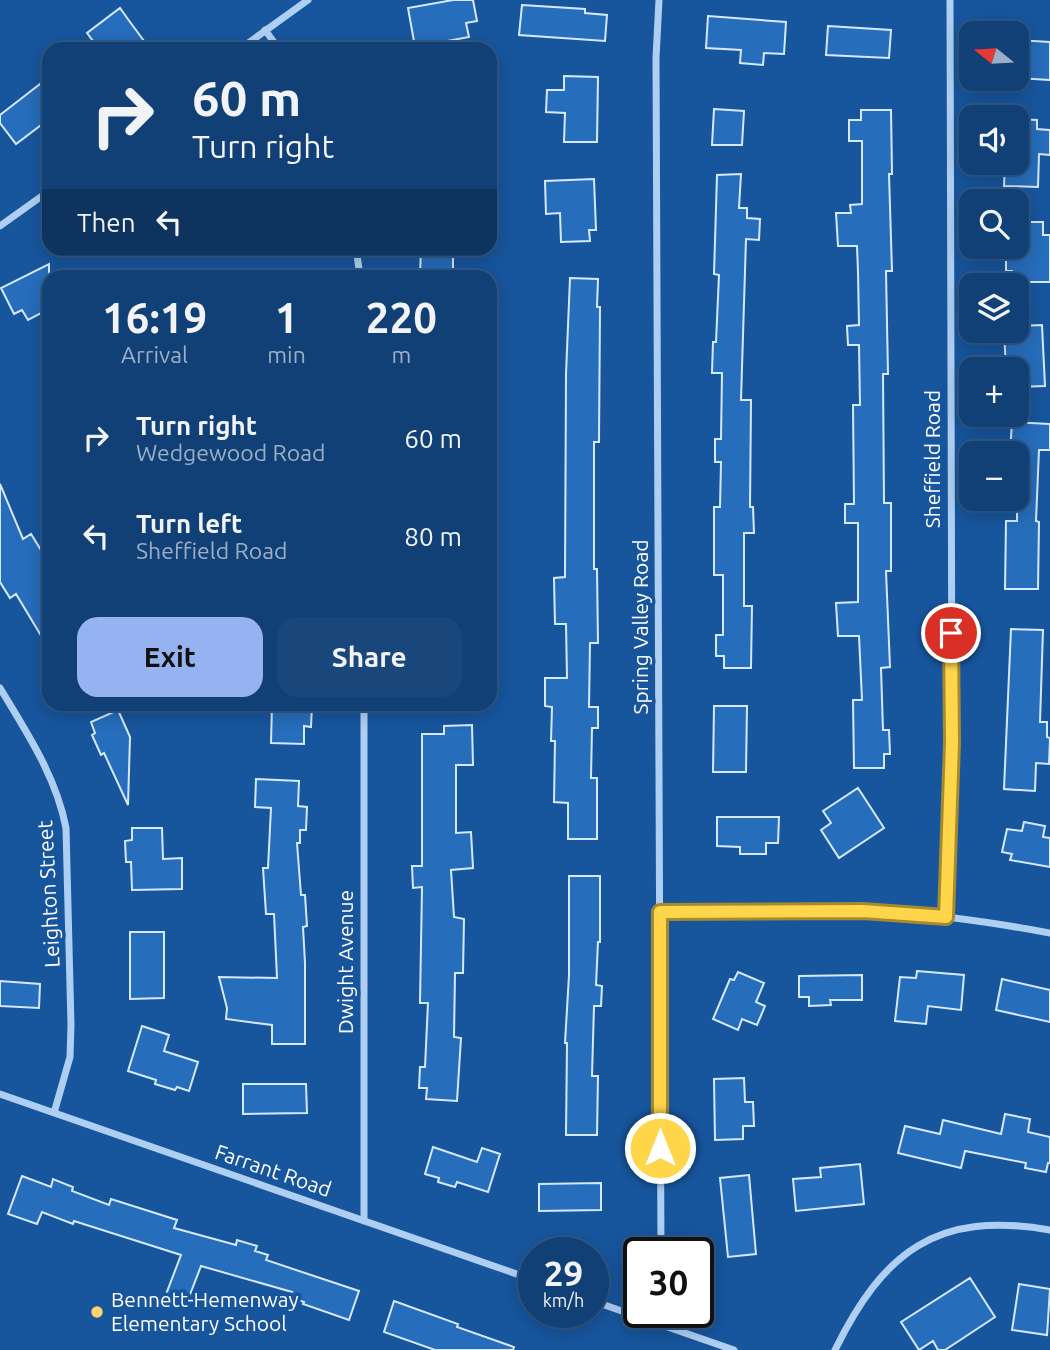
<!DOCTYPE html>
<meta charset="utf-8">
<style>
:root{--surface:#114076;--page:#1a477b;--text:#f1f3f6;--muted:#9cafc5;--line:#305988;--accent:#95b2f1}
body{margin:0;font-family:Ubuntu,sans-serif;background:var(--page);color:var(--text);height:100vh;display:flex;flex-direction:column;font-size:26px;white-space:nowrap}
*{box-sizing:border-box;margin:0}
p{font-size:23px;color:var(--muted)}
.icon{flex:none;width:38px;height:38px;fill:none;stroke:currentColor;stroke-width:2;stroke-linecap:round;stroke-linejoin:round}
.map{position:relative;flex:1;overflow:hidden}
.drawer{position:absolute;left:42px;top:270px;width:455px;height:441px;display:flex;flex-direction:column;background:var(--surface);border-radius:21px;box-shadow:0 4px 18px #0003,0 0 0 2px var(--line)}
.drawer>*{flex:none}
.hud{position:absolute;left:42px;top:42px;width:455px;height:214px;border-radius:21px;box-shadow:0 4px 18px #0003,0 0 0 2px var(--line);background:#114076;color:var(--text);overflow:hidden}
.needle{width:46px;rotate:288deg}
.tools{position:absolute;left:959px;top:21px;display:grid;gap:14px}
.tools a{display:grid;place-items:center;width:70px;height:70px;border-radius:14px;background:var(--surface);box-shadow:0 4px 18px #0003,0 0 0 2px var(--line);font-size:35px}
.speed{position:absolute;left:518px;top:1237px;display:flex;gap:14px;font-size:35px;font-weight:700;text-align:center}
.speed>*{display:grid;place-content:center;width:91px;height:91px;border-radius:50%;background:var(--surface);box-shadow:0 4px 18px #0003,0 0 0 2px var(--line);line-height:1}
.speed small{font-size:18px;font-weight:400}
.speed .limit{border:4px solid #111;border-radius:10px;background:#fff;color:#111}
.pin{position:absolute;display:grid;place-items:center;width:60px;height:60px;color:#fff;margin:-30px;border:4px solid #fff;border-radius:50%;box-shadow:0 2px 7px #0007}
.me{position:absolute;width:77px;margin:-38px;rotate:0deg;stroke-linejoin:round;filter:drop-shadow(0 0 5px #0008)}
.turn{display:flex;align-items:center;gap:24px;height:147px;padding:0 35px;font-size:32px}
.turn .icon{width:91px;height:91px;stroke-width:2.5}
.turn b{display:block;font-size:49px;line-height:60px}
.then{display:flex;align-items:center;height:66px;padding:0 35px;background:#0003;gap:14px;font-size:26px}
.eta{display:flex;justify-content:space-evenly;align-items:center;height:119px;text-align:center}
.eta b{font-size:42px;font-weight:600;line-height:49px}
.primary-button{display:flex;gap:14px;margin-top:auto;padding:14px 35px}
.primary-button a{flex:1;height:80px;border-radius:21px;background:var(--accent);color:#111;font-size:28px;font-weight:600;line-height:80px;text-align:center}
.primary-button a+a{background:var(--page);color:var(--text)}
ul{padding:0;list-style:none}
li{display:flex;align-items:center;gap:21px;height:98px;padding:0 35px}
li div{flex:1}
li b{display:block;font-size:26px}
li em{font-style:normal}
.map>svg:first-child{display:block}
.building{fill:#266dbb;stroke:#d6e9fc;stroke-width:2}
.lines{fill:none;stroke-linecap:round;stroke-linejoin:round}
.minor{stroke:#afcff2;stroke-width:7}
.route-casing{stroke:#a68a30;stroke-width:18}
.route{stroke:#ffd54a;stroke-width:12}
.poi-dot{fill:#ffd270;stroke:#17559d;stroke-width:2.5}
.labels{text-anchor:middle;stroke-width:7;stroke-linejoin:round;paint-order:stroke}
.street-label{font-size:21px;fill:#fff;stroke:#17559d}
.poi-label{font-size:21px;fill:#fff;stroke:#17559d;text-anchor:start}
</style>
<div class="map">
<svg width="1050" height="1350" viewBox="0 0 1050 1350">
<rect width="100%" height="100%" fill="#17559d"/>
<path class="building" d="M 453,0 L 473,0 L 477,21 L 466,23 L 469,37 L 415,47 L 408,8 Z
M 522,5 L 585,9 L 585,13 L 607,15 L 605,41 L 519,35 Z
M 120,8 L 130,22 L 150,49 L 99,49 L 87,33 Z
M 708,16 L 786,22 L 784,54 L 764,53 L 763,65 L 740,63 L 741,50 L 706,48 Z
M 828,26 L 891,30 L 889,58 L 826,55 Z
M 1017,40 L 1050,42 L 1050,80 L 1017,78 Z
M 564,76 L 598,77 L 597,142 L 564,142 L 565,113 L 546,112 L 547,90 L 564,90 Z
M 49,77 L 49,119 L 16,144 L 0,123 L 0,115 Z
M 714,109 L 744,111 L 742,145 L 712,145 Z
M 861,110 L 891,110 L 892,174 L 889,174 L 892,271 L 886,271 L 888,374 L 883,374 L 884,503 L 891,503 L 891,571 L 886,571 L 890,667 L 881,668 L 883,730 L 889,730 L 890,754 L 884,754 L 884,768 L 854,768 L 853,700 L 862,700 L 859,636 L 838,636 L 836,603 L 858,602 L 858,523 L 845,523 L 845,504 L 854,504 L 853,405 L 860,405 L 859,345 L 848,345 L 847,326 L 859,325 L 858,272 L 857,246 L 838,246 L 836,213 L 851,213 L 850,205 L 862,204 L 862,141 L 849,141 L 849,120 L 861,120 Z
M 1017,119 L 1037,120 L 1037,129 L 1050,130 L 1050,155 L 1039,154 L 1038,187 L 1004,186 L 1005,163 L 1017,163 Z
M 741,174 L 739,208 L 747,208 L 747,218 L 760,219 L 759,240 L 746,239 L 741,400 L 751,400 L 750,507 L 753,507 L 754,533 L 744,533 L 744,606 L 752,606 L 751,668 L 724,668 L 724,656 L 716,656 L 716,635 L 723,635 L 723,575 L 714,575 L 714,507 L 720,507 L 721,462 L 715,462 L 715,439 L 721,439 L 722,373 L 712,373 L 713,342 L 716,342 L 719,275 L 714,274 L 717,175 Z
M 594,179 L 596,230 L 589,230 L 590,241 L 561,242 L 560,213 L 546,214 L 545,181 Z
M 1017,222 L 1043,222 L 1043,235 L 1050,235 L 1050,282 L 1013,282 L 1012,271 L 1006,271 L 1006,250 L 1017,247 Z
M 421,248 L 453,248 L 453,276 L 420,276 Z
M 49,264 L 49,309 L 28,320 L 22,310 L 14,314 L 1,288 Z
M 570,278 L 598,279 L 597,307 L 600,307 L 599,442 L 594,442 L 594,569 L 597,569 L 598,643 L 590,643 L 589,707 L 598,707 L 598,728 L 592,728 L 591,778 L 597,778 L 597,839 L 568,839 L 568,803 L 554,802 L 555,741 L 551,741 L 552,707 L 545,706 L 545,678 L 567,678 L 566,624 L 555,624 L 554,578 L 565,577 L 566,374 Z
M 1042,325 L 1045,386 L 1017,387 L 1017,369 L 1006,369 L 1004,331 L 1017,331 L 1017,326 Z
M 1012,422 L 1050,424 L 1050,450 L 1039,450 L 1036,521 L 1039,522 L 1038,589 L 1005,589 L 1006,521 L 1017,521 L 1017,453 L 1010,453 Z
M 0,484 L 23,539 L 31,534 L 49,563 L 49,649 L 16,594 L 10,598 L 0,582 Z
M 1011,629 L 1043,630 L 1040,722 L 1047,722 L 1047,737 L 1050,738 L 1049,764 L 1036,763 L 1035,791 L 1004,789 Z
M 272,704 L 312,705 L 311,727 L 304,726 L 304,744 L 271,743 Z
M 714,706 L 747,706 L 746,772 L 713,772 Z
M 118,710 L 130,737 L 128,805 L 104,753 L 101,755 L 92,735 L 95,733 L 91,722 Z
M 472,725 L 473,765 L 456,765 L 456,833 L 471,832 L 473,868 L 451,870 L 454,917 L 464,919 L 463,973 L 455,973 L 454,1037 L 461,1038 L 457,1101 L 426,1099 L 427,1088 L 419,1088 L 420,1067 L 425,1067 L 428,1003 L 420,1003 L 422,887 L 413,888 L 412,866 L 422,866 L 422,734 L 444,734 L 444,726 Z
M 256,779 L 299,781 L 298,806 L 307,807 L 306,830 L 300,830 L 300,843 L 297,843 L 301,895 L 305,895 L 307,926 L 303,927 L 305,963 L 305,1044 L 272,1044 L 272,1025 L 226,1019 L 227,1008 L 219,977 L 277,978 L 274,914 L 266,914 L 263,868 L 268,868 L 271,808 L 255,807 Z
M 858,788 L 884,828 L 839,858 L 821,830 L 831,823 L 823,811 Z
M 717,817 L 779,817 L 778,843 L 766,843 L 766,854 L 740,854 L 740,847 L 717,846 Z
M 1024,822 L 1045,826 L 1043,837 L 1050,838 L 1050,867 L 1010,860 L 1012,854 L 1002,852 L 1007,829 L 1022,831 Z
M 132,828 L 162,828 L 163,859 L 182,858 L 182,889 L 132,890 L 131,862 L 126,862 L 125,841 L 132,840 Z
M 569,876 L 600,876 L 600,942 L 598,942 L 596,985 L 602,986 L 601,1006 L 594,1006 L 592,1076 L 598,1076 L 597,1135 L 566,1135 L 567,1043 L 565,1043 L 569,975 Z
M 130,932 L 164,932 L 164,998 L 130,999 Z
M 917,971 L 964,975 L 961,1010 L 928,1006 L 926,1024 L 895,1021 L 900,977 L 916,978 Z
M 738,972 L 764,983 L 756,1002 L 765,1006 L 757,1025 L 742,1019 L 738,1030 L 713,1019 L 730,979 L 734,980 Z
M 862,975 L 862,1000 L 830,1000 L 831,1005 L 809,1006 L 809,997 L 799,997 L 799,976 Z
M 1002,979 L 1050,990 L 1050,1022 L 996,1010 Z
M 0,981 L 40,984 L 39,1008 L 0,1006 Z
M 142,1026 L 169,1035 L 164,1051 L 198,1062 L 189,1091 L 177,1087 L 175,1090 L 155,1084 L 156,1080 L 128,1071 Z
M 744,1078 L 745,1102 L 753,1102 L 754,1126 L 743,1126 L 743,1139 L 715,1140 L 714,1079 Z
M 243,1084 L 306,1084 L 307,1113 L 243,1114 Z
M 1005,1114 L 1030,1119 L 1028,1132 L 1050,1137 L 1050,1163 L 1048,1163 L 1046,1172 L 1025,1168 L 1026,1163 L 965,1151 L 961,1168 L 898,1153 L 905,1126 L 940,1134 L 943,1120 L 1001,1134 Z
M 433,1147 L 477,1162 L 482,1148 L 500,1154 L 488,1192 L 457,1182 L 455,1187 L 438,1182 L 439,1178 L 425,1174 Z
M 860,1164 L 864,1204 L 796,1211 L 793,1179 L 821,1177 L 820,1168 Z
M 749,1175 L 756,1254 L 728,1257 L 720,1178 Z
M 22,1176 L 51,1187 L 53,1179 L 73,1187 L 72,1191 L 109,1205 L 111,1199 L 177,1220 L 174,1228 L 236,1245 L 237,1240 L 257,1246 L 255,1251 L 268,1255 L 266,1260 L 359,1291 L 349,1320 L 303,1304 L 304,1302 L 290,1297 L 292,1292 L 201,1266 L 186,1305 L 165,1297 L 181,1255 L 74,1221 L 73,1224 L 42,1212 L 37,1224 L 8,1214 Z
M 601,1183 L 601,1210 L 539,1211 L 539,1184 Z
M 970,1278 L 995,1317 L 945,1350 L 938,1350 L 933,1341 L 919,1350 L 901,1322 Z
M 1019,1284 L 1050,1289 L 1047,1335 L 1012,1330 Z
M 394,1301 L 458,1324 L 457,1327 L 514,1347 L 513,1350 L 435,1350 L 384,1332 Z"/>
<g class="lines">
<path class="minor" d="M 659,0 L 656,58 L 661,1253
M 265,30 L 279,49
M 240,49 L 308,0
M 0,226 L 49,191
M 356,248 L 360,276
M 0,688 C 27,733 56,776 66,828 L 71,1025 L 70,1057 L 54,1113
M 660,912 C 740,912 821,909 901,913 C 951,916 1001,924 1050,933
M 946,917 L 952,743 L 950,0
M 0,1094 L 534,1280
M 364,1221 L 364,704
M 593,1301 L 734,1350
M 661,1312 L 661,1325
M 835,1350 C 883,1252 937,1210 1050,1230"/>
</g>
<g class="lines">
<defs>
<path id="route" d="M 660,1148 L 660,912 L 863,911 L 946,917 L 952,743 L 951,633"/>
</defs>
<use href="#route" class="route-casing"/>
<use href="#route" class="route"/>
</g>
<circle class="poi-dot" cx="97" cy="1312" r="7"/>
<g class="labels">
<g class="street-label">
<text transform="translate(933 459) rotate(-90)" y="7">Sheffield Road</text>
<text transform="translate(641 627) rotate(-90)" y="7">Spring Valley Road</text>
<text transform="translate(49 894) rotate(-93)" y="7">Leighton Street</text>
<text transform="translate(346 962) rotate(-90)" y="7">Dwight Avenue</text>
<text transform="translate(273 1171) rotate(19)" y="7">Farrant Road</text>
</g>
<g class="poi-label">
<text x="111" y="1307">Bennett-Hemenway<tspan x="111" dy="24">Elementary School</tspan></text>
</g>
</g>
</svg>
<div class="tools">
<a><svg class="needle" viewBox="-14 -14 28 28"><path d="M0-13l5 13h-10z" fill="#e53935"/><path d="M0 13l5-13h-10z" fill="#9cafc5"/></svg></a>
<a><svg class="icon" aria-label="sound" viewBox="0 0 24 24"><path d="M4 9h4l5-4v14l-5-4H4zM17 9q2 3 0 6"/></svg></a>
<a><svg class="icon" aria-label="search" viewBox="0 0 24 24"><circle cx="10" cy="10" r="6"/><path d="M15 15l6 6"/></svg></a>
<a><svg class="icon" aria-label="layers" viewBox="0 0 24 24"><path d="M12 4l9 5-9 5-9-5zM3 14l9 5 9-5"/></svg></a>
<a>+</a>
<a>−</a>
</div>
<div class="speed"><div>29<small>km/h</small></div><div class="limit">30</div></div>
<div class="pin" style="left:951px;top:633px;background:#d93025"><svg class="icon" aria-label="arrive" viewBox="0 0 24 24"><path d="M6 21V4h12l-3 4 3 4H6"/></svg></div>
<svg class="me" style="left:660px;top:1148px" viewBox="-20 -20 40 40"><circle r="17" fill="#ffd54a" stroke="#fff" stroke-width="3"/><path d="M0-11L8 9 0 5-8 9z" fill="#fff"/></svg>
<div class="hud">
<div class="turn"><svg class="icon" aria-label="right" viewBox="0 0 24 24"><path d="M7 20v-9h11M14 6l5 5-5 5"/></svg><div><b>60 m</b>Turn right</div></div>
<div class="then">Then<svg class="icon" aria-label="left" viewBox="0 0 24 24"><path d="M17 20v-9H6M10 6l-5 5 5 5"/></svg></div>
</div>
<section class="drawer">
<div class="eta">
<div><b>16:19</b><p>Arrival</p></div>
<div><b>1</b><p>min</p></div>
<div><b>220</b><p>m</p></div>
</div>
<ul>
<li><svg class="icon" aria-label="right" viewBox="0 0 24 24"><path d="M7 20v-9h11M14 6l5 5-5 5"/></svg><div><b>Turn right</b><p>Wedgewood Road</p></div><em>60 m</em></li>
<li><svg class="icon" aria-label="left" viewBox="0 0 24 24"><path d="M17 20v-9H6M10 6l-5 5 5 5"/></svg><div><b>Turn left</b><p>Sheffield Road</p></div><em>80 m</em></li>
</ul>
<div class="primary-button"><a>Exit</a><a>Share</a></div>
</section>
</div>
